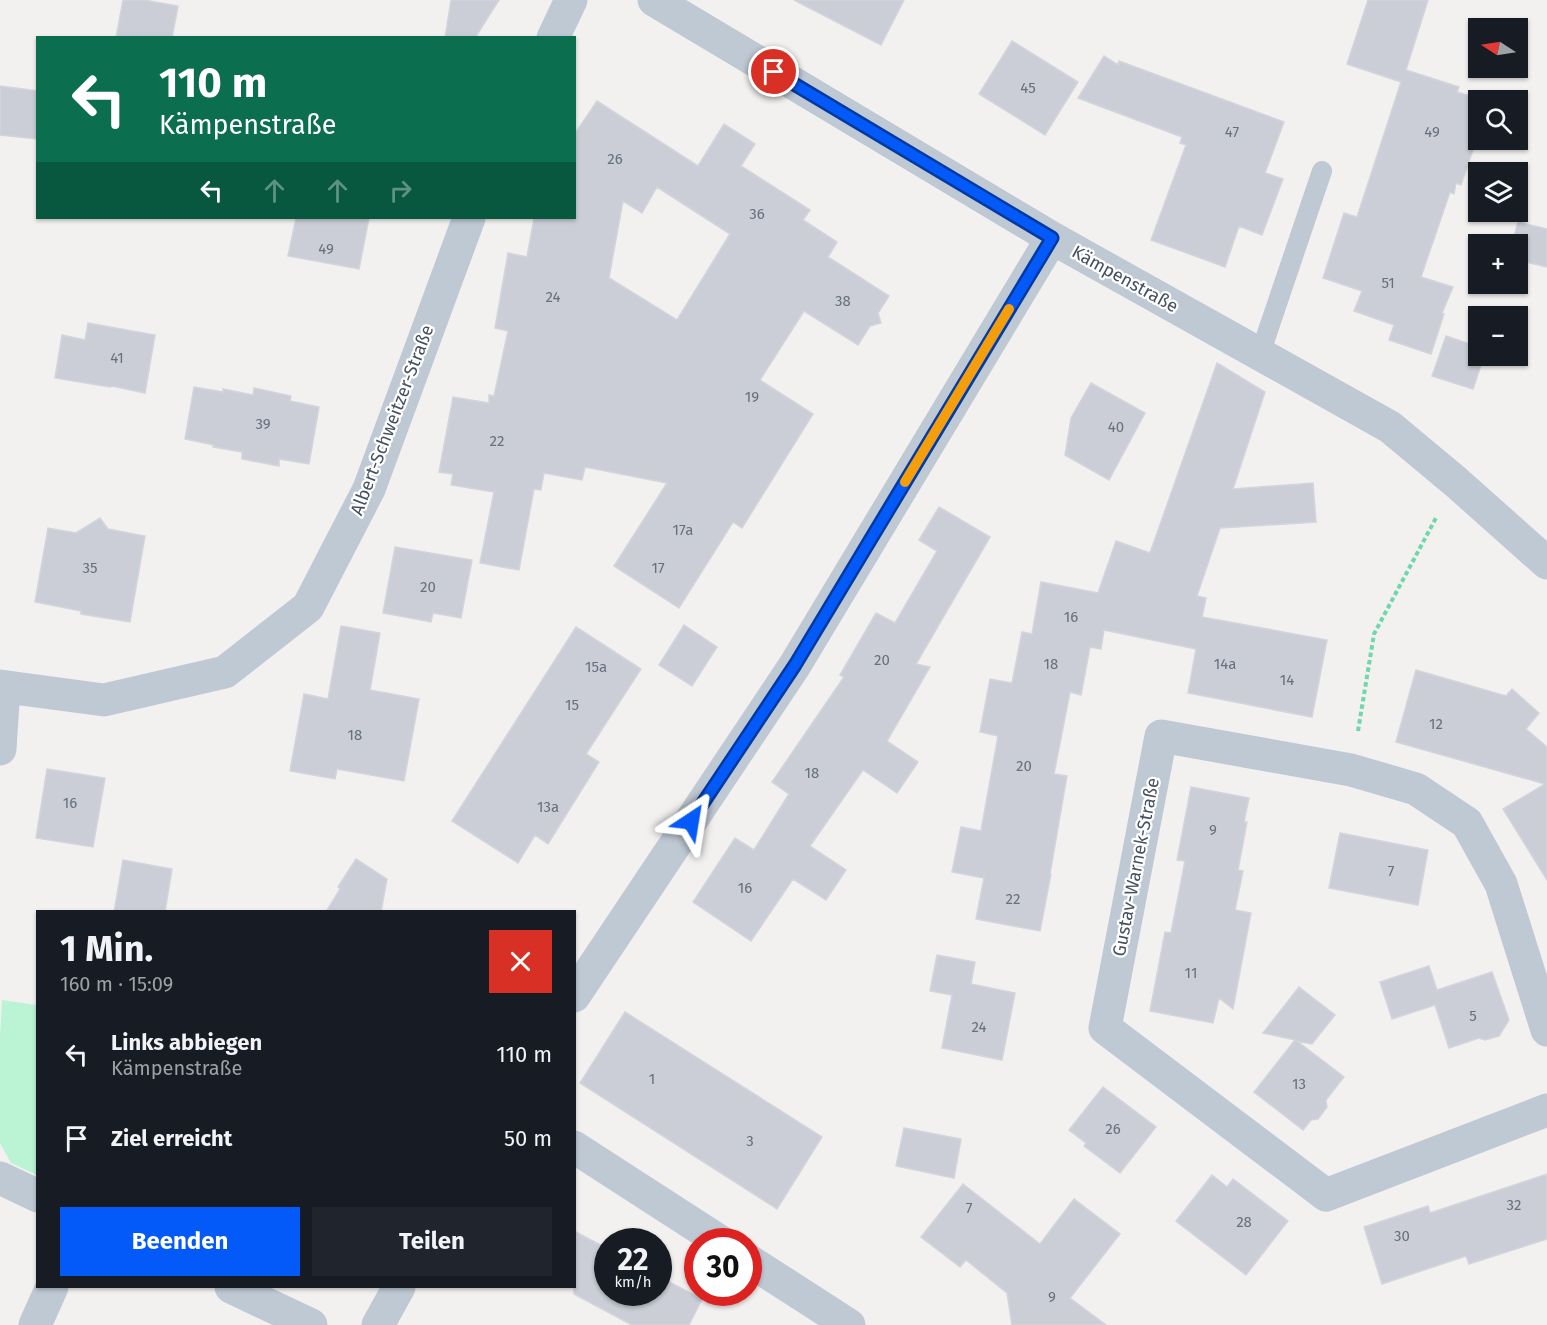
<!DOCTYPE html>
<html lang="de">
<meta charset="utf-8">
<style>
:root{--surface:#171b24;--page:#20242c;--text:#f1f3f6;--muted:#9ea1a6;--accent:#045af8}
body{margin:0;font-family:"Fira Sans",sans-serif;background:var(--page);color:var(--text);height:100vh;display:flex;flex-direction:column;font-size:22px;white-space:nowrap}
*{box-sizing:border-box;margin:0}
p{font-size:20px;color:var(--muted)}
.icon{flex:none;width:33px;height:33px;fill:none;stroke:currentColor;stroke-width:2;stroke-linecap:round;stroke-linejoin:round}
.map{position:relative;flex:1;overflow:hidden}
.panel{position:absolute;left:36px;top:910px;width:540px;height:378px;display:flex;flex-direction:column;background:var(--surface);border-radius:0px;box-shadow:0 2px 4px #0004}
.panel>*{flex:none}
.banner{position:absolute;left:36px;top:36px;width:540px;height:183px;border-radius:0px;box-shadow:0 2px 4px #0004;background:#0b6e4f;color:#fff;overflow:hidden}
.needle{width:39px;rotate:282deg}
.controls{position:absolute;left:1468px;top:18px;display:grid;gap:12px}
.controls a{display:grid;place-items:center;width:60px;height:60px;border-radius:0px;background:var(--surface);box-shadow:0 2px 4px #0004;font-size:30px}
.speed{position:absolute;left:594px;top:1228px;display:flex;gap:12px;font-size:30px;font-weight:700;text-align:center}
.speed>*{display:grid;place-content:center;width:78px;height:78px;border-radius:50%;background:var(--surface);box-shadow:0 2px 4px #0004;line-height:1}
.speed small{font-size:15px;font-weight:400}
.speed .limit{border:9px solid #d22;background:#fff;color:#111}
.pin{position:absolute;display:grid;place-items:center;width:51px;height:51px;color:#fff;margin:-26px;border:3px solid #fff;border-radius:50%;box-shadow:0 2px 6px #0007}
.me{position:absolute;width:66px;margin:-33px;rotate:33deg;stroke-linejoin:round;filter:drop-shadow(0 0 4px #0008)}
.turn{display:flex;align-items:center;gap:21px;height:126px;padding:0 24px;font-size:27px}
.turn .icon{width:78px;height:78px;stroke-width:2.5}
.turn b{display:block;font-size:42px;line-height:51px}
.lanes{display:flex;align-items:center;height:57px;padding:0 24px;background:#0003;justify-content:center;gap:30px;direction:ltr}
.lanes .off{opacity:.35}
.round{display:grid;place-items:center;flex:none;width:63px;height:63px;border-radius:0px;background:var(--page)}
.overview{display:flex;align-items:center;justify-content:space-between;height:102px;padding:0 24px}
h1{font-size:36px;font-weight:700;line-height:45px}
.action{display:flex;gap:12px;margin-top:auto;padding:12px 24px}
.action a{flex:1;height:69px;border-radius:0px;background:var(--accent);color:#fff;font-size:24px;font-weight:700;line-height:69px;text-align:center}
.action a+a{background:var(--page);color:var(--text)}
ul{padding:0;list-style:none}
li{display:flex;align-items:center;gap:18px;height:84px;padding:0 24px}
li div{flex:1}
li b{display:block;font-size:22px}
li em{font-style:normal}
.map>svg:first-child{display:block}
.green{fill:#baf4d5}
.building{fill:#cbced6;stroke:#d3d5dc;stroke-width:1.5;fill-rule:evenodd}
.lines{fill:none;stroke-linecap:round;stroke-linejoin:round}
.path{stroke:#6ed7ac;stroke-width:4;stroke-dasharray:4.5 3;stroke-linecap:butt}
.service{stroke:#bfc9d3;stroke-width:20}
.minor{stroke:#bfc9d3;stroke-width:33}
.route-casing{stroke:#033aa1;stroke-width:15}
.route{stroke:#045af8;stroke-width:10}
.slow{stroke:#f59e0b;stroke-width:10}
.labels{text-anchor:middle;stroke-width:4.5;stroke-linejoin:round;paint-order:stroke}
.number-label{font-size:15px;fill:#66707e}
.street-label{font-size:18px;fill:#455160;stroke:#fff}
</style>
<div class="map">
<svg width="1547" height="1325" viewBox="0 0 1547 1325">
<rect width="100%" height="100%" fill="#f3f0f0"/>
<path class="green" d="M 2,1000 L 37,1005 L 37,1175 L 11,1163 L 0,1143 L 0,1036 Z"/>
<path class="building" d="M 123,0 L 144,0 L 178,6 L 172,38 L 116,38 Z
M 451,0 L 499,0 L 475,38 L 445,38 Z
M 794,0 L 904,0 L 881,45 Z
M 1368,0 L 1428,0 L 1406,70 L 1459,87 L 1457,92 L 1484,100 L 1479,100 L 1479,132 L 1461,185 L 1456,183 L 1454,194 L 1450,192 L 1421,277 L 1453,287 L 1442,313 L 1444,314 L 1431,354 L 1389,340 L 1394,325 L 1354,311 L 1362,291 L 1323,278 L 1344,213 L 1357,217 L 1401,82 L 1347,64 Z
M 1012,41 L 1078,82 L 1045,135 L 979,94 Z
M 1104,56 L 1118,65 L 1119,61 L 1284,122 L 1265,173 L 1283,179 L 1262,235 L 1239,226 L 1225,267 L 1151,240 L 1186,145 L 1180,143 L 1182,137 L 1078,98 Z
M 0,86 L 38,91 L 38,139 L 0,135 Z
M 597,101 L 698,166 L 724,124 L 755,144 L 741,166 L 810,210 L 803,220 L 837,242 L 828,257 L 889,296 L 878,313 L 881,323 L 870,326 L 858,345 L 804,311 L 760,380 L 813,414 L 742,528 L 733,522 L 679,608 L 614,566 L 667,483 L 585,467 L 582,480 L 544,473 L 541,490 L 534,489 L 519,570 L 480,563 L 494,492 L 451,485 L 453,474 L 439,472 L 453,397 L 489,403 L 489,395 L 494,396 L 508,331 L 495,328 L 508,253 L 527,257 L 534,218 L 574,218 L 574,135 ZM 657,187 L 730,234 L 677,320 L 609,278 L 623,201 L 642,213 Z
M 296,218 L 369,218 L 359,269 L 288,256 Z
M 1518,222 L 1547,229 L 1547,267 L 1518,260 L 1518,244 L 1512,244 Z
M 88,323 L 155,335 L 145,393 L 112,386 L 110,387 L 55,378 L 62,335 L 85,340 Z
M 1446,336 L 1479,347 L 1479,356 L 1484,356 L 1473,389 L 1432,376 Z
M 1217,363 L 1265,392 L 1233,489 L 1313,483 L 1316,522 L 1220,528 L 1197,596 L 1206,598 L 1202,617 L 1327,640 L 1312,717 L 1188,693 L 1196,649 L 1104,630 L 1101,649 L 1090,647 L 1081,695 L 1070,692 L 1054,774 L 1067,776 L 1050,874 L 1051,874 L 1040,931 L 976,919 L 984,878 L 952,872 L 961,827 L 981,831 L 998,736 L 980,732 L 990,679 L 1012,683 L 1022,632 L 1032,634 L 1041,582 L 1098,593 L 1116,541 L 1150,553 Z
M 1091,383 L 1145,413 L 1109,480 L 1065,455 L 1071,418 Z
M 194,387 L 223,392 L 223,389 L 253,395 L 254,388 L 291,396 L 290,401 L 319,407 L 309,464 L 279,459 L 279,466 L 242,459 L 242,452 L 213,447 L 214,445 L 185,439 Z
M 939,507 L 990,537 L 916,664 L 930,667 L 887,741 L 918,762 L 897,793 L 863,770 L 810,846 L 846,870 L 826,900 L 793,879 L 751,941 L 693,902 L 735,838 L 754,850 L 789,794 L 772,782 L 844,677 L 840,675 L 876,613 L 895,623 L 937,551 L 919,540 Z
M 100,518 L 108,529 L 145,536 L 130,622 L 81,614 L 81,611 L 35,602 L 48,528 L 76,533 Z
M 395,547 L 472,560 L 461,618 L 433,613 L 431,622 L 383,613 Z
M 684,625 L 717,647 L 692,686 L 659,665 Z
M 341,626 L 380,633 L 370,690 L 419,699 L 404,781 L 337,769 L 335,779 L 290,771 L 304,694 L 328,699 Z
M 576,627 L 641,669 L 586,754 L 599,762 L 548,844 L 535,835 L 518,863 L 452,821 Z
M 1416,670 L 1506,696 L 1512,689 L 1539,713 L 1526,729 L 1547,747 L 1547,880 L 1503,809 L 1545,784 L 1396,742 Z
M 47,769 L 105,778 L 93,847 L 36,838 Z
M 1191,787 L 1249,798 L 1244,822 L 1247,822 L 1238,870 L 1243,871 L 1235,910 L 1251,913 L 1233,1009 L 1219,998 L 1213,1023 L 1150,1011 L 1165,932 L 1171,933 L 1185,861 L 1177,860 Z
M 1340,833 L 1428,850 L 1418,905 L 1329,888 Z
M 356,859 L 387,879 L 381,912 L 326,912 L 340,889 L 338,887 Z
M 123,860 L 172,869 L 165,912 L 114,912 Z
M 937,955 L 975,962 L 971,984 L 1015,993 L 1002,1060 L 942,1048 L 952,995 L 930,991 Z
M 1429,966 L 1437,990 L 1492,972 L 1509,1020 L 1499,1036 L 1485,1040 L 1479,1038 L 1449,1048 L 1435,1005 L 1392,1019 L 1380,982 Z
M 1299,987 L 1335,1015 L 1312,1044 L 1297,1041 L 1344,1077 L 1326,1100 L 1327,1107 L 1318,1119 L 1311,1120 L 1303,1130 L 1254,1092 L 1295,1040 L 1263,1033 Z
M 625,1012 L 822,1137 L 777,1209 L 580,1083 Z
M 1103,1087 L 1156,1127 L 1120,1173 L 1084,1146 L 1086,1143 L 1069,1130 Z
M 904,1128 L 961,1139 L 954,1178 L 896,1166 Z
M 1547,1174 L 1547,1239 L 1469,1264 L 1466,1256 L 1382,1284 L 1364,1227 L 1428,1206 L 1430,1213 Z
M 1212,1175 L 1227,1187 L 1233,1179 L 1288,1221 L 1246,1275 L 1176,1221 Z
M 963,1184 L 1040,1244 L 1074,1199 L 1120,1234 L 1070,1298 L 1106,1325 L 1012,1325 L 1007,1293 L 966,1260 L 960,1267 L 921,1237 Z
M 574,1231 L 608,1249 L 608,1293 L 658,1293 L 658,1276 L 702,1299 L 689,1325 L 632,1325 L 574,1294 Z"/>
<g class="lines">
<path class="path" d="M 1358,731 L 1374,634 L 1437,516"/>
<path class="service" d="M 1260,354 L 1322,171"/>
<path class="minor" d="M 654,0 L 1052,238 L 1390,427 L 1456,482 L 1547,563
M 553,38 L 571,0
M 0,686 L 104,700 L 225,672 L 308,607 L 369,489 L 469,218
M 0,749 L 4,687
M 574,996 L 795,665 L 1052,238
M 1547,1030 L 1501,884 L 1467,823 L 1416,789 L 1351,770 L 1161,736 L 1105,1028 L 1326,1195 L 1547,1110
M 574,1147 L 721,1242
M 0,1178 L 38,1196
M 748,1260 L 849,1325
M 231,1287 L 311,1325
M 35,1325 L 52,1287
M 378,1325 L 399,1287"/>
</g>
<g class="lines">
<defs>
<path id="route" d="M 691,821 L 795,665 L 1052,238 L 774,72"/>
</defs>
<use href="#route" class="route-casing"/>
<use href="#route" class="route"/>
<path class="slow" d="M 905,482 L 1009,309"/>
</g>
<g class="labels">
<g class="number-label">
<text x="1028" y="93">45</text>
<text x="1232" y="137">47</text>
<text x="1432" y="137">49</text>
<text x="615" y="164">26</text>
<text x="757" y="219">36</text>
<text x="326" y="254">49</text>
<text x="1388" y="288">51</text>
<text x="553" y="302">24</text>
<text x="843" y="306">38</text>
<text x="117" y="363">41</text>
<text x="752" y="402">19</text>
<text x="263" y="429">39</text>
<text x="1116" y="432">40</text>
<text x="497" y="446">22</text>
<text x="683" y="535">17a</text>
<text x="90" y="573">35</text>
<text x="658" y="573">17</text>
<text x="428" y="592">20</text>
<text x="1071" y="622">16</text>
<text x="882" y="665">20</text>
<text x="1051" y="669">18</text>
<text x="1225" y="669">14a</text>
<text x="596" y="672">15a</text>
<text x="1287" y="685">14</text>
<text x="572" y="710">15</text>
<text x="1436" y="729">12</text>
<text x="355" y="740">18</text>
<text x="1024" y="771">20</text>
<text x="812" y="778">18</text>
<text x="70" y="808">16</text>
<text x="548" y="812">13a</text>
<text x="1213" y="835">9</text>
<text x="1391" y="876">7</text>
<text x="745" y="893">16</text>
<text x="1013" y="904">22</text>
<text x="1191" y="978">11</text>
<text x="1473" y="1021">5</text>
<text x="979" y="1032">24</text>
<text x="652" y="1084">1</text>
<text x="1299" y="1089">13</text>
<text x="1113" y="1134">26</text>
<text x="750" y="1146">3</text>
<text x="1514" y="1210">32</text>
<text x="969" y="1213">7</text>
<text x="1244" y="1227">28</text>
<text x="1402" y="1241">30</text>
<text x="1052" y="1302">9</text>
</g>
<g class="street-label">
<text transform="translate(1125 279) rotate(29)" y="6">Kämpenstraße</text>
<text transform="translate(392 420) rotate(-69)" y="6">Albert-Schweitzer-Straße</text>
<text transform="translate(1136 867) rotate(-79)" y="6">Gustav-Warnek-Straße</text>
</g>
</g>
</svg>
<div class="controls">
<a><svg class="needle" viewBox="-14 -14 28 28"><path d="M0-13l5 13h-10z" fill="#e53935"/><path d="M0 13l5-13h-10z" fill="#9ea1a6"/></svg></a>
<a><svg class="icon" aria-label="search" viewBox="0 0 24 24"><circle cx="10" cy="10" r="6"/><path d="M15 15l6 6"/></svg></a>
<a><svg class="icon" aria-label="layers" viewBox="0 0 24 24"><path d="M12 4l9 5-9 5-9-5zM3 14l9 5 9-5"/></svg></a>
<a>+</a>
<a>−</a>
</div>
<div class="speed"><div>22<small>km/h</small></div><div class="limit">30</div></div>
<div class="pin" style="left:774px;top:72px;background:#d93025"><svg class="icon" aria-label="arrive" viewBox="0 0 24 24"><path d="M6 21V4h12l-3 4 3 4H6"/></svg></div>
<svg class="me" style="left:691px;top:821px" viewBox="-20 -20 40 40"><path d="M0-17L14 15 0 8-14 15z" fill="#045af8" stroke="#fff" stroke-width="4"/></svg>
<div class="banner">
<div class="turn"><svg class="icon" aria-label="left" viewBox="0 0 24 24"><path d="M17 20v-9H6M10 6l-5 5 5 5"/></svg><div><b>110 m</b>Kämpenstraße</div></div>
<div class="lanes"><svg class="icon" aria-label="left" viewBox="0 0 24 24"><path d="M17 20v-9H6M10 6l-5 5 5 5"/></svg><svg class="icon off" aria-label="ahead" viewBox="0 0 24 24"><path d="M12 20V5M6 11l6-6 6 6"/></svg><svg class="icon off" aria-label="ahead" viewBox="0 0 24 24"><path d="M12 20V5M6 11l6-6 6 6"/></svg><svg class="icon off" aria-label="right" viewBox="0 0 24 24"><path d="M7 20v-9h11M14 6l5 5-5 5"/></svg></div>
</div>
<section class="panel">
<div class="overview"><div><h1>1 Min.</h1><p>160 m · 15:09</p></div><a class="round" style="background:#d93025;color:#fff"><svg class="icon" aria-label="close" viewBox="0 0 24 24"><path d="M6 6l12 12M18 6L6 18"/></svg></a></div>
<ul>
<li><svg class="icon" aria-label="left" viewBox="0 0 24 24"><path d="M17 20v-9H6M10 6l-5 5 5 5"/></svg><div><b>Links abbiegen</b><p>Kämpenstraße</p></div><em>110 m</em></li>
<li><svg class="icon" aria-label="arrive" viewBox="0 0 24 24"><path d="M6 21V4h12l-3 4 3 4H6"/></svg><div><b>Ziel erreicht</b></div><em>50 m</em></li>
</ul>
<div class="action"><a>Beenden</a><a>Teilen</a></div>
</section>
</div>
